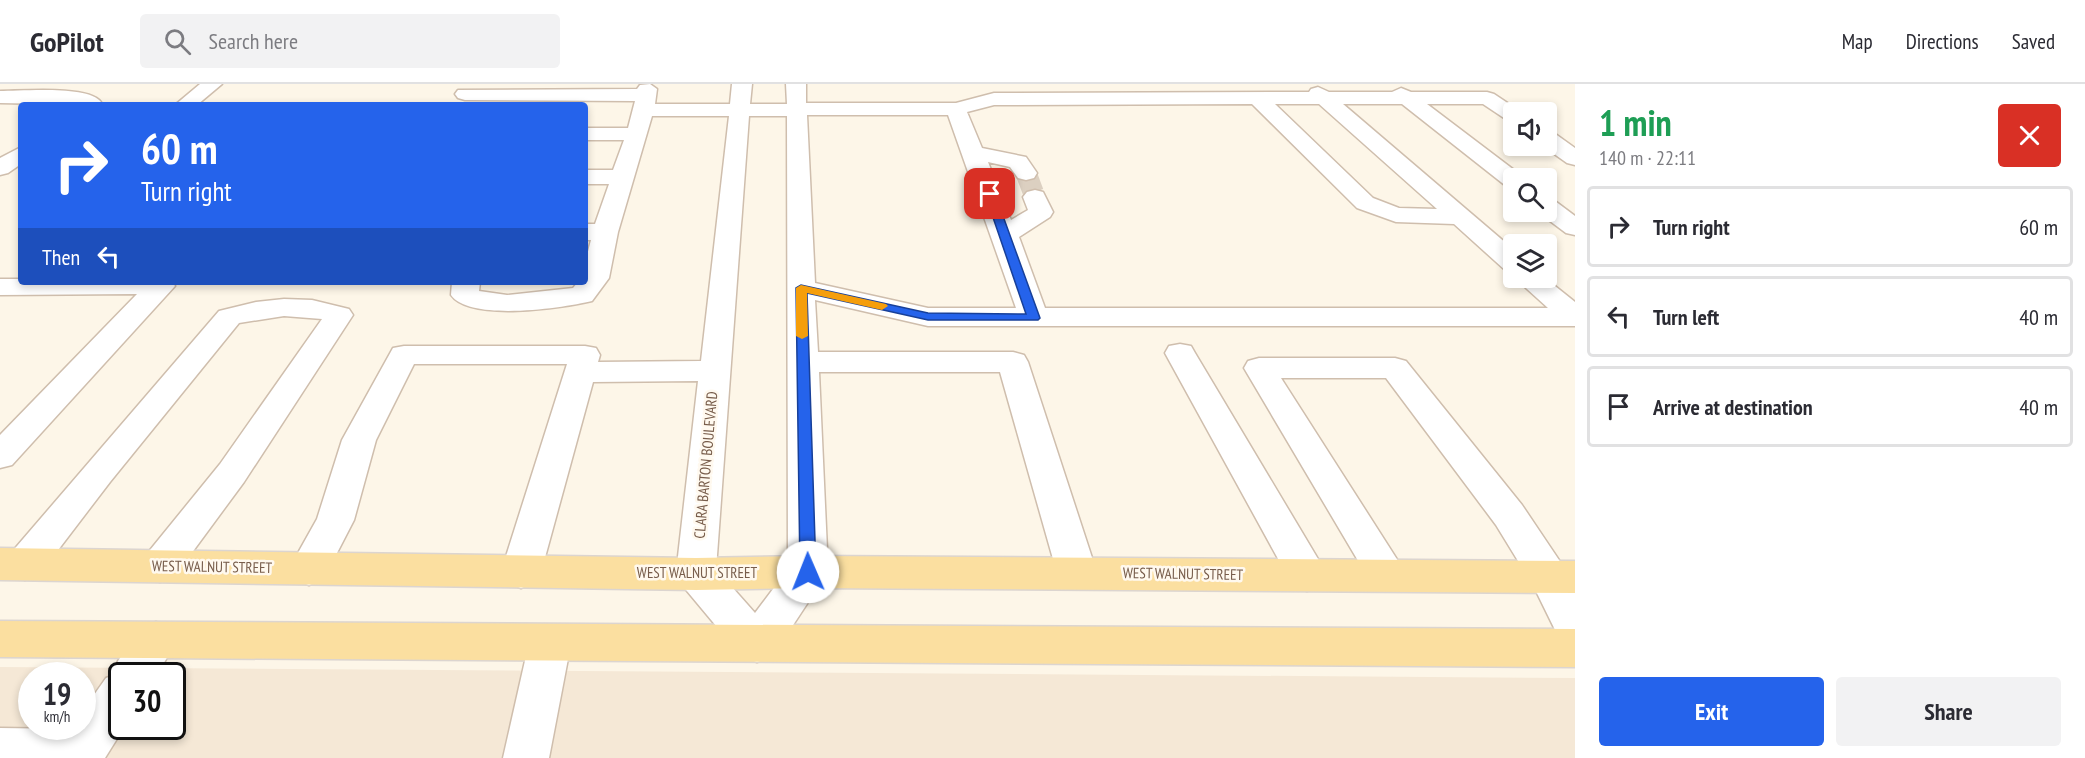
<!DOCTYPE html>
<meta charset="utf-8">
<style>
:root{--surface:#fff;--page:#f2f2f3;--text:#2b2b33;--muted:#7c7c81;--line:#e1e1e2;--accent:#2563eb}
body{margin:0;font-family:"PT Sans Narrow",sans-serif;background:var(--page);color:var(--text);height:100vh;display:flex;flex-direction:column;font-size:22px;white-space:nowrap}
*{box-sizing:border-box;margin:0}
p{font-size:20px;color:var(--muted)}
.icon{flex:none;width:33px;height:33px;fill:none;stroke:currentColor;stroke-width:2;stroke-linecap:round;stroke-linejoin:round}
.map{position:relative;flex:1;overflow:hidden}
.sheet{display:flex;flex-direction:column;background:var(--surface);width:510px}
.sheet>*{flex:none}
.banner{position:absolute;left:18px;top:18px;width:570px;height:183px;border-radius:6px;box-shadow:0 3px 9px #0003;background:#2563eb;color:#fff;overflow:hidden}
.fabs{position:absolute;left:1503px;top:18px;display:grid;gap:12px}
.fabs a{display:grid;place-items:center;width:54px;height:54px;border-radius:6px;background:var(--surface);box-shadow:0 3px 9px #0003;font-size:30px}
.speed{position:absolute;left:18px;top:578px;display:flex;gap:12px;font-size:30px;font-weight:700;text-align:center}
.speed>*{display:grid;place-content:center;width:78px;height:78px;border-radius:50%;background:var(--surface);box-shadow:0 3px 9px #0003;line-height:1}
.speed small{font-size:15px;font-weight:400}
.speed .limit{border:3px solid #111;border-radius:9px;background:#fff;color:#111}
.pin{position:absolute;display:grid;place-items:center;width:51px;height:51px;color:#fff;margin:-26px;border-radius:12px;box-shadow:0 3px 9px #0006}
.me{position:absolute;width:66px;margin:-33px;rotate:359deg;stroke-linejoin:round;filter:drop-shadow(0 0 4px #0008)}
.turn{display:flex;align-items:center;gap:21px;height:126px;padding:0 24px;font-size:27px}
.turn .icon{width:78px;height:78px;stroke-width:2.5}
.turn b{display:block;font-size:42px;line-height:51px}
.then{display:flex;align-items:center;height:57px;padding:0 24px;background:#0003;gap:12px;font-size:22px}
.round{display:grid;place-items:center;flex:none;width:63px;height:63px;border-radius:6px;background:var(--page)}
.headline{display:flex;align-items:center;justify-content:space-between;height:102px;padding:0 24px}
h1{font-size:36px;font-weight:600;line-height:45px;color:#1e9e55}
.cta{display:flex;gap:12px;margin-top:auto;padding:12px 24px}
.cta a{flex:1;height:69px;border-radius:6px;background:var(--accent);color:#fff;font-size:24px;font-weight:600;line-height:69px;text-align:center}
.cta a+a{background:var(--page);color:var(--text)}
ul{padding:0;list-style:none}
li{display:flex;align-items:center;gap:18px;height:81px;margin:0 12px 9px;padding:0 12px;border:3px solid var(--line);border-radius:6px}
li div{flex:1}
li b{display:block;font-size:22px}
li em{font-style:normal}
header{display:flex;align-items:center;gap:36px;box-sizing:border-box;height:84px;padding:0 30px;background:var(--surface);border-bottom:2px solid var(--line)}
header strong{font-size:28px}
nav{display:flex;gap:33px;margin-inline-start:auto;font-size:21px}
.search{width:420px;height:54px;background:var(--page);display:flex;align-items:center;gap:15px;box-sizing:border-box;padding:0 21px;border-radius:6px;color:var(--muted);font-size:22px}
main{display:flex;flex:1;min-height:0}
.map>svg:first-child{display:block}
.residential{fill:#f5e8d6;fill-rule:evenodd}
.lines{fill:none;stroke-linecap:round;stroke-linejoin:round}
.minor-tunnel{stroke:#dcd0c1;stroke-width:21;stroke-dasharray:21 10;stroke-linecap:butt}
.minor-casing{stroke:#cfbead;stroke-width:3}
.major-casing{stroke:#dcd5d0;stroke-width:3}
.minor{fill:#fff;fill-rule:evenodd}
.major{fill:#fbdfa0;fill-rule:evenodd}
.route{fill:#2563eb;stroke:#184099;stroke-width:1.5}
.slow{fill:#f59e0b}
.labels{text-anchor:middle;stroke-width:5;stroke-linejoin:round;paint-order:stroke}
.street-label{font-size:15px;fill:#785d4b;stroke:#fff9ef}
</style>
<header>
<strong>GoPilot</strong>
<div class="search"><svg class="icon" aria-label="search" viewBox="0 0 24 24"><circle cx="10" cy="10" r="6"/><path d="M15 15l6 6"/></svg>Search here</div>
<nav><a>Map</a><a>Directions</a><a>Saved</a></nav>
</header>
<main>
<div class="map">
<svg width="1575" height="674" viewBox="0 0 1575 674">
<rect width="100%" height="100%" fill="#fdf6e8"/>
<path class="residential" d="M 0,583 L 1575,594 L 1575,674 L 0,674 ZM 32,591 L 82,591 L 82,642 L 32,642 ZM 122,591 L 172,591 L 172,642 L 122,642 Z"/>
<g class="lines">
<path class="minor-tunnel" d="M 1026,89 L 1035,113"/>
<defs>
<path id="minor" d="M 200,0 L 222,0 L 197,21 L 175,21 Z
M 650,0 L 657,5 L 655,20 L 730,20 L 732,0 L 752,0 L 750,20 L 787,20 L 786,0 L 806,0 L 806,19 L 956,19 L 994,9 L 1309,8 L 1311,5 L 1318,3 L 1329,8 L 1392,8 L 1401,4 L 1411,8 L 1487,8 L 1494,10 L 1521,28 L 1514,28 L 1514,38 L 1507,36 L 1483,20 L 1427,20 L 1522,92 L 1524,94 L 1514,94 L 1514,104 L 1506,102 L 1402,20 L 1343,20 L 1514,166 L 1514,188 L 1505,186 L 1454,140 L 1396,138 L 1357,124 L 1252,20 L 994,21 L 967,28 L 982,64 L 1026,73 L 1037,89 L 1034,94 L 1026,96 L 1018,94 L 1010,83 L 988,78 L 1011,136 L 1028,126 L 1023,113 L 1027,108 L 1035,106 L 1043,108 L 1053,128 L 1050,133 L 1019,153 L 1045,224 L 1548,224 L 1515,194 L 1545,194 L 1575,218 L 1575,242 L 928,242 L 815,216 L 818,268 L 1013,268 L 1024,271 L 1028,278 L 1097,489 L 1091,500 L 1077,505 L 1063,500 L 1057,489 L 1000,288 L 819,288 L 828,488 L 772,573 L 757,578 L 742,573 L 682,501 L 676,490 L 698,297 L 593,298 L 541,488 L 535,499 L 521,504 L 507,499 L 501,488 L 567,280 L 414,280 L 376,356 L 354,436 L 323,496 L 309,501 L 295,496 L 289,485 L 317,435 L 342,356 L 393,264 L 404,262 L 585,262 L 596,264 L 600,271 L 598,278 L 701,277 L 729,32 L 652,32 L 618,148 L 609,194 L 592,217 C 563,224 470,238 451,211 L 452,198 L 480,198 L 479,207 L 507,211 L 573,204 L 578,198 L 585,198 L 585,179 L 591,156 L 585,156 L 585,140 L 595,140 L 609,100 L 585,100 L 585,86 L 613,86 L 624,56 L 585,56 L 585,44 L 628,44 L 635,17 L 465,16 L 458,14 L 455,10 L 458,6 L 637,5 L 640,1 ZM 1275,20 L 1319,20 L 1437,125 L 1399,124 L 1373,114 ZM 807,31 L 948,31 L 1016,224 L 928,224 L 815,199 ZM 749,32 L 787,32 L 788,485 L 755,529 L 716,485 Z
M 0,7 C 21,7 89,1 101,18 L 100,21 L 0,19 Z
M 1546,48 L 1554,49 L 1575,64 L 1575,81 L 1567,79 L 1543,62 L 1546,62 Z
M 21,63 L 21,80 L 8,89 L 0,91 L 0,74 Z
M 1546,115 L 1555,117 L 1575,132 L 1575,151 L 1566,149 L 1538,128 L 1546,128 Z
M 0,195 L 21,195 L 21,198 L 172,198 L 175,202 L 12,381 L 0,384 L 0,351 L 137,210 L 0,211 Z
M 284,215 L 312,216 L 349,225 L 353,231 L 244,398 L 174,493 L 160,498 L 146,493 L 140,482 L 146,471 L 220,380 L 322,235 L 284,232 L 239,239 L 110,398 L 39,491 L 25,496 L 11,491 L 6,480 L 11,469 L 219,227 L 256,218 Z
M 1180,260 L 1191,262 L 1195,269 L 1321,480 L 1327,491 L 1321,502 L 1307,507 L 1293,502 L 1165,269 L 1169,262 Z
M 1259,274 L 1395,274 L 1406,277 L 1522,421 L 1563,482 L 1575,504 L 1575,561 L 1560,556 L 1534,503 L 1496,441 L 1386,294 L 1281,294 L 1407,491 L 1401,502 L 1387,507 L 1373,502 L 1244,284 L 1248,277 Z
M 156,538 L 171,543 L 177,556 L 157,591 L 122,591 L 122,642 L 125,642 L 105,674 L 0,674 L 0,644 L 70,645 L 73,642 L 82,642 L 82,628 L 106,594 L 112,592 L 118,577 L 141,543 Z
M 550,541 L 565,546 L 571,559 L 549,674 L 503,674 L 529,559 L 535,546 Z"/>
<path id="major" d="M 0,464 L 696,474 L 808,472 L 1575,477 L 1575,509 L 808,504 L 696,506 L 0,496 Z
M 0,537 L 1575,545 L 1575,583 L 0,573 Z"/>
</defs>
<use href="#minor" class="minor-casing"/>
<use href="#major" class="major-casing"/>
<use href="#minor" class="minor"/>
<use href="#major" class="major"/>
</g>
<path class="route" d="M 990,107 L 995,110 L 1040,234 L 1038,236 L 928,236 L 807,209 L 816,488 L 814,492 L 808,494 L 802,492 L 800,488 L 796,204 L 801,201 L 928,229 L 1026,230 L 985,110 Z"/>
<path class="slow" d="M 801,201 L 886,220 L 888,222 L 882,226 L 807,209 L 808,252 L 802,255 L 796,252 L 796,204 Z"/>
<g class="labels">
<g class="street-label">
<text transform="translate(706 381) rotate(-85)" y="5">CLARA BARTON BOULEVARD</text>
<text transform="translate(212 483) rotate(1)" y="5">WEST WALNUT STREET</text>
<text x="697" y="494">WEST WALNUT STREET</text>
<text transform="translate(1183 490) rotate(1)" y="5">WEST WALNUT STREET</text>
</g>
</g>
</svg>
<div class="fabs">
<a><svg class="icon" aria-label="sound" viewBox="0 0 24 24"><path d="M4 9h4l5-4v14l-5-4H4zM17 9q2 3 0 6"/></svg></a>
<a><svg class="icon" aria-label="search" viewBox="0 0 24 24"><circle cx="10" cy="10" r="6"/><path d="M15 15l6 6"/></svg></a>
<a><svg class="icon" aria-label="layers" viewBox="0 0 24 24"><path d="M12 4l9 5-9 5-9-5zM3 14l9 5 9-5"/></svg></a>
</div>
<div class="speed"><div>19<small>km/h</small></div><div class="limit">30</div></div>
<div class="pin" style="left:990px;top:110px;background:#d93025"><svg class="icon" aria-label="arrive" viewBox="0 0 24 24"><path d="M6 21V4h12l-3 4 3 4H6"/></svg></div>
<svg class="me" style="left:808px;top:488px" viewBox="-20 -20 40 40"><circle r="19" fill="#fff"/><path d="M0-13L10 11 0 6-10 11z" fill="#2563eb"/></svg>
<div class="banner">
<div class="turn"><svg class="icon" aria-label="right" viewBox="0 0 24 24"><path d="M7 20v-9h11M14 6l5 5-5 5"/></svg><div><b>60 m</b>Turn right</div></div>
<div class="then">Then<svg class="icon" aria-label="left" viewBox="0 0 24 24"><path d="M17 20v-9H6M10 6l-5 5 5 5"/></svg></div>
</div>
</div>
<section class="sheet">
<div class="headline"><div><h1>1 min</h1><p>140 m · 22:11</p></div><a class="round" style="background:#d93025;color:#fff"><svg class="icon" aria-label="close" viewBox="0 0 24 24"><path d="M6 6l12 12M18 6L6 18"/></svg></a></div>
<ul>
<li><svg class="icon" aria-label="right" viewBox="0 0 24 24"><path d="M7 20v-9h11M14 6l5 5-5 5"/></svg><div><b>Turn right</b></div><em>60 m</em></li>
<li><svg class="icon" aria-label="left" viewBox="0 0 24 24"><path d="M17 20v-9H6M10 6l-5 5 5 5"/></svg><div><b>Turn left</b></div><em>40 m</em></li>
<li><svg class="icon" aria-label="arrive" viewBox="0 0 24 24"><path d="M6 21V4h12l-3 4 3 4H6"/></svg><div><b>Arrive at destination</b></div><em>40 m</em></li>
</ul>
<div class="cta"><a>Exit</a><a>Share</a></div>
</section>
</main>
